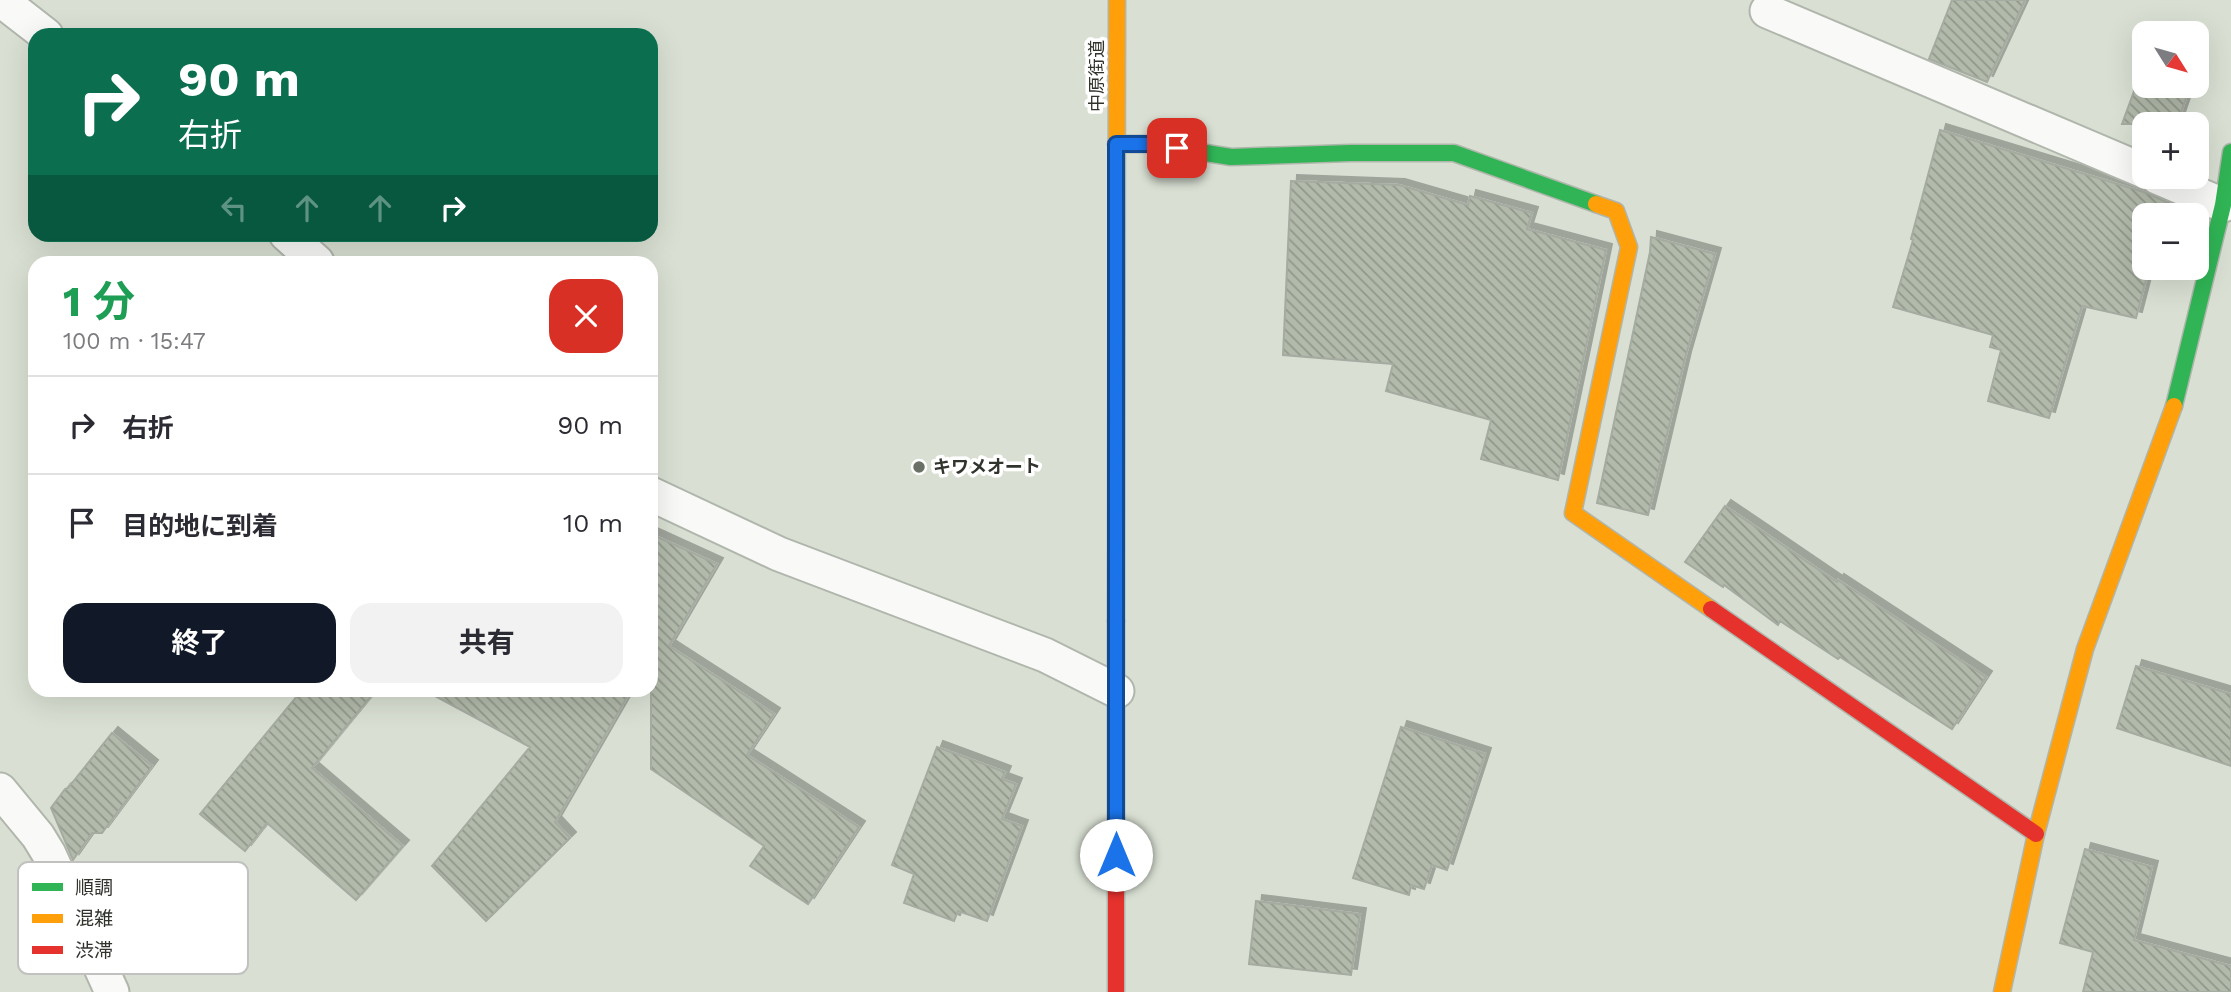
<!DOCTYPE html>
<html lang="ja">
<meta charset="utf-8">
<style>
:root{--surface:#fff;--page:#f2f2f3;--text:#2b2b33;--muted:#7c7c81;--line:#e1e1e2;--accent:#111827}
body{margin:0;font-family:"Work Sans","Noto Sans JP",sans-serif;background:var(--page);color:var(--text);height:100vh;display:flex;flex-direction:column;font-size:26px;white-space:nowrap}
*{box-sizing:border-box;margin:0}
p{font-size:23px;color:var(--muted)}
.icon{flex:none;width:38px;height:38px;fill:none;stroke:currentColor;stroke-width:2;stroke-linecap:round;stroke-linejoin:round}
.map{position:relative;flex:1;overflow:hidden}
.drawer{position:absolute;left:28px;top:256px;width:630px;height:441px;display:flex;flex-direction:column;background:var(--surface);border-radius:21px;box-shadow:0 7px 28px #0002}
.drawer>*{flex:none}
.top-card{position:absolute;left:28px;top:28px;width:630px;height:214px;border-radius:21px;box-shadow:0 7px 28px #0002;background:#0b6e4f;color:#fff;overflow:hidden}
.needle{width:46px;rotate:127deg}
.fabs{position:absolute;left:2132px;top:21px;display:grid;gap:14px}
.fabs a{display:grid;place-items:center;width:77px;height:77px;border-radius:14px;background:var(--surface);box-shadow:0 7px 28px #0002;font-size:35px}
.pin{position:absolute;display:grid;place-items:center;width:60px;height:60px;color:#fff;margin:-30px;border-radius:14px;box-shadow:0 4px 10px #0006}
.me{position:absolute;width:77px;margin:-38px;rotate:0deg;stroke-linejoin:round;filter:drop-shadow(0 0 5px #0008)}
.turn{display:flex;align-items:center;gap:24px;height:147px;padding:0 35px;font-size:32px}
.turn .icon{width:91px;height:91px;stroke-width:2.5}
.turn b{display:block;font-size:49px;line-height:60px}
.lanes{display:flex;align-items:center;height:66px;padding:0 35px;background:#0003;justify-content:center;gap:35px;direction:ltr}
.lanes .off{opacity:.35}
.round{display:grid;place-items:center;flex:none;width:74px;height:74px;border-radius:21px;background:var(--page)}
.head{display:flex;align-items:center;justify-content:space-between;height:119px;padding:0 35px}
h1{font-size:42px;font-weight:700;line-height:52px;color:#1e9e55}
.action{display:flex;gap:14px;margin-top:auto;padding:14px 35px}
.action a{flex:1;height:80px;border-radius:21px;background:var(--accent);color:#fff;font-size:28px;font-weight:700;line-height:80px;text-align:center}
.action a+a{background:var(--page);color:var(--text)}
ul{padding:0;list-style:none}
li{display:flex;align-items:center;gap:21px;height:98px;padding:0 35px;border-top:2px solid var(--line)}
li div{flex:1}
li b{display:block;font-size:26px}
li em{font-style:normal}
.map>svg:first-child{display:block}
.building{fill:url(#building-back-hatch);stroke:#a6aba1;stroke-width:2;filter:url(#shadow)}
.lines{fill:none;stroke-linecap:round;stroke-linejoin:round}
.lane-casing{stroke:#b0b6ac;stroke-width:37}
.fast-casing{stroke:#b0b6ac;stroke-width:19}
.slow-casing{stroke:#b0b6ac;stroke-width:19}
.jam-casing{stroke:#b0b6ac;stroke-width:19}
.lane{stroke:#f9faf8;stroke-width:33}
.fast{stroke:#30b455;stroke-width:16}
.slow{stroke:#ff9f0a;stroke-width:16}
.jam{stroke:#e5322d;stroke-width:16}
.route-casing{stroke:#114b97;stroke-width:18}
.route{stroke:#1a73e8;stroke-width:12}
.poi-dot{fill:#6b7066;stroke:#fff;stroke-width:2.5}
.labels{text-anchor:middle;stroke-width:7;stroke-linejoin:round;paint-order:stroke}
.street-label{font-size:18px;fill:#30342c;stroke:#fff}
.poi-label{font-size:18px;font-weight:bold;fill:#30342c;stroke:#fff;text-anchor:start}
.key{fill:#fff;stroke:#c1c2c0;stroke-width:2}
.key-label{font-size:19px;fill:#30342c}
</style>
<div class="map">
<svg width="2231" height="992" viewBox="0 0 2231 992">
<defs>
<pattern id="building-back-hatch" width="6" height="6" patternUnits="userSpaceOnUse" patternTransform="scale(1.75)"><rect width="6" height="6" fill="#b2baab"/><path d="M-1 5l2 2M0 0l6 6M5-1l2 2" fill="none" stroke="#91988b"/></pattern>
<filter id="shadow"><feDropShadow dx="6" dy="-6" stdDeviation="0" flood-color="#0004"/></filter>
</defs>
<rect width="100%" height="100%" fill="#d9e0d3"/>
<path class="building" d="M 1952,0 L 2025,0 L 1987,82 L 1929,59 Z
M 2144,64 L 2144,86 L 2190,86 L 2177,124 L 2122,124 Z
M 1940,130 L 2147,193 L 2166,202 L 2162,215 L 2144,215 L 2144,268 L 2149,268 L 2136,318 L 2082,306 L 2049,418 L 1988,401 L 2001,350 L 1990,347 L 1993,335 L 1893,307 L 1913,240 L 1911,239 Z
M 1291,181 L 1399,185 L 1468,205 L 1470,196 L 1532,213 L 1527,229 L 1606,250 L 1558,480 L 1481,459 L 1491,420 L 1386,391 L 1393,364 L 1283,355 Z
M 1651,237 L 1715,254 L 1685,358 L 1648,515 L 1597,503 L 1650,252 Z
M 1725,506 L 1837,582 L 1838,580 L 1986,677 L 1952,729 L 1840,657 L 1838,659 L 1780,621 L 1778,625 L 1724,585 L 1723,587 L 1685,562 Z
M 651,534 L 717,564 L 669,646 L 774,714 L 747,755 L 859,827 L 808,904 L 750,866 L 764,846 L 651,769 Z
M 2136,666 L 2231,694 L 2231,766 L 2117,728 Z
M 302,690 L 376,690 L 312,768 L 403,846 L 356,900 L 267,823 L 245,851 L 200,814 Z
M 424,690 L 631,690 L 555,822 L 570,838 L 486,921 L 432,866 L 530,747 Z
M 1401,727 L 1485,754 L 1447,870 L 1432,865 L 1424,889 L 1411,885 L 1409,895 L 1353,878 Z
M 112,733 L 152,766 L 102,833 L 92,833 L 73,860 L 51,808 L 65,789 L 68,788 Z
M 937,747 L 1005,772 L 1002,779 L 1016,784 L 1002,819 L 1022,826 L 987,921 L 958,911 L 954,921 L 904,903 L 914,874 L 892,865 Z
M 2085,849 L 2152,867 L 2134,940 L 2231,966 L 2231,992 L 2083,992 L 2093,952 L 2060,943 Z
M 1256,901 L 1360,914 L 1351,975 L 1249,964 Z"/>
<g class="lines">
<defs>
<path id="lane" d="M 1,0 L 46,35
M 1767,11 L 2144,171
M 2157,177 L 2223,205
M 286,234 L 317,262
M 651,494 L 779,554 L 1045,655 L 1117,691
M 0,790 L 38,836 L 49,854 L 112,992"/>
<path id="fast" d="M 1116,144 L 1150,144 L 1231,157 L 1350,153 L 1454,153 L 1596,204
M 2174,406 L 2223,205 L 2231,152"/>
<path id="slow" d="M 1596,204 L 1616,211 L 1629,247 L 1573,513 L 1711,609
M 1116,621 L 1117,0
M 2002,992 L 2036,834 L 2085,649 L 2174,406"/>
<path id="jam" d="M 1711,609 L 2036,834
M 1116,992 L 1116,621"/>
</defs>
<use href="#lane" class="lane-casing"/>
<use href="#fast" class="fast-casing"/>
<use href="#slow" class="slow-casing"/>
<use href="#jam" class="jam-casing"/>
<use href="#lane" class="lane"/>
<use href="#fast" class="fast"/>
<use href="#slow" class="slow"/>
<use href="#jam" class="jam"/>
</g>
<g class="lines">
<defs>
<path id="route" d="M 1116,855 L 1116,144 L 1150,144 L 1177,148"/>
</defs>
<use href="#route" class="route-casing"/>
<use href="#route" class="route"/>
</g>
<circle class="poi-dot" cx="919" cy="467" r="7"/>
<g class="labels">
<g class="street-label">
<text transform="translate(1097 76) rotate(-90)" y="6">中原街道</text>
</g>
<g class="poi-label">
<text x="933" y="473">キワメオート</text>
</g>
</g>
<rect x="18" y="862" width="230" height="112" rx="10" class="key"/>
<rect x="32" y="883" width="31" height="8" fill="#30b455"/>
<rect x="32" y="914" width="31" height="9" fill="#ff9f0a"/>
<rect x="32" y="946" width="31" height="8" fill="#e5322d"/>
<g class="key-label">
<text x="75" y="894">順調</text>
<text x="75" y="925">混雑</text>
<text x="75" y="957">渋滞</text>
</g>
</svg>
<div class="fabs">
<a><svg class="needle" viewBox="-14 -14 28 28"><path d="M0-13l5 13h-10z" fill="#e53935"/><path d="M0 13l5-13h-10z" fill="#7c7c81"/></svg></a>
<a>+</a>
<a>−</a>
</div>
<div class="pin" style="left:1177px;top:148px;background:#d93025"><svg class="icon" aria-label="arrive" viewBox="0 0 24 24"><path d="M6 21V4h12l-3 4 3 4H6"/></svg></div>
<svg class="me" style="left:1116px;top:855px" viewBox="-20 -20 40 40"><circle r="19" fill="#fff"/><path d="M0-13L10 11 0 6-10 11z" fill="#1a73e8"/></svg>
<div class="top-card">
<div class="turn"><svg class="icon" aria-label="right" viewBox="0 0 24 24"><path d="M7 20v-9h11M14 6l5 5-5 5"/></svg><div><b>90 m</b>右折</div></div>
<div class="lanes"><svg class="icon off" aria-label="left" viewBox="0 0 24 24"><path d="M17 20v-9H6M10 6l-5 5 5 5"/></svg><svg class="icon off" aria-label="ahead" viewBox="0 0 24 24"><path d="M12 20V5M6 11l6-6 6 6"/></svg><svg class="icon off" aria-label="ahead" viewBox="0 0 24 24"><path d="M12 20V5M6 11l6-6 6 6"/></svg><svg class="icon" aria-label="right" viewBox="0 0 24 24"><path d="M7 20v-9h11M14 6l5 5-5 5"/></svg></div>
</div>
<section class="drawer">
<div class="head"><div><h1>1 分</h1><p>100 m · 15:47</p></div><a class="round" style="background:#d93025;color:#fff"><svg class="icon" aria-label="close" viewBox="0 0 24 24"><path d="M6 6l12 12M18 6L6 18"/></svg></a></div>
<ul>
<li><svg class="icon" aria-label="right" viewBox="0 0 24 24"><path d="M7 20v-9h11M14 6l5 5-5 5"/></svg><div><b>右折</b></div><em>90 m</em></li>
<li><svg class="icon" aria-label="arrive" viewBox="0 0 24 24"><path d="M6 21V4h12l-3 4 3 4H6"/></svg><div><b>目的地に到着</b></div><em>10 m</em></li>
</ul>
<div class="action"><a>終了</a><a>共有</a></div>
</section>
</div>
